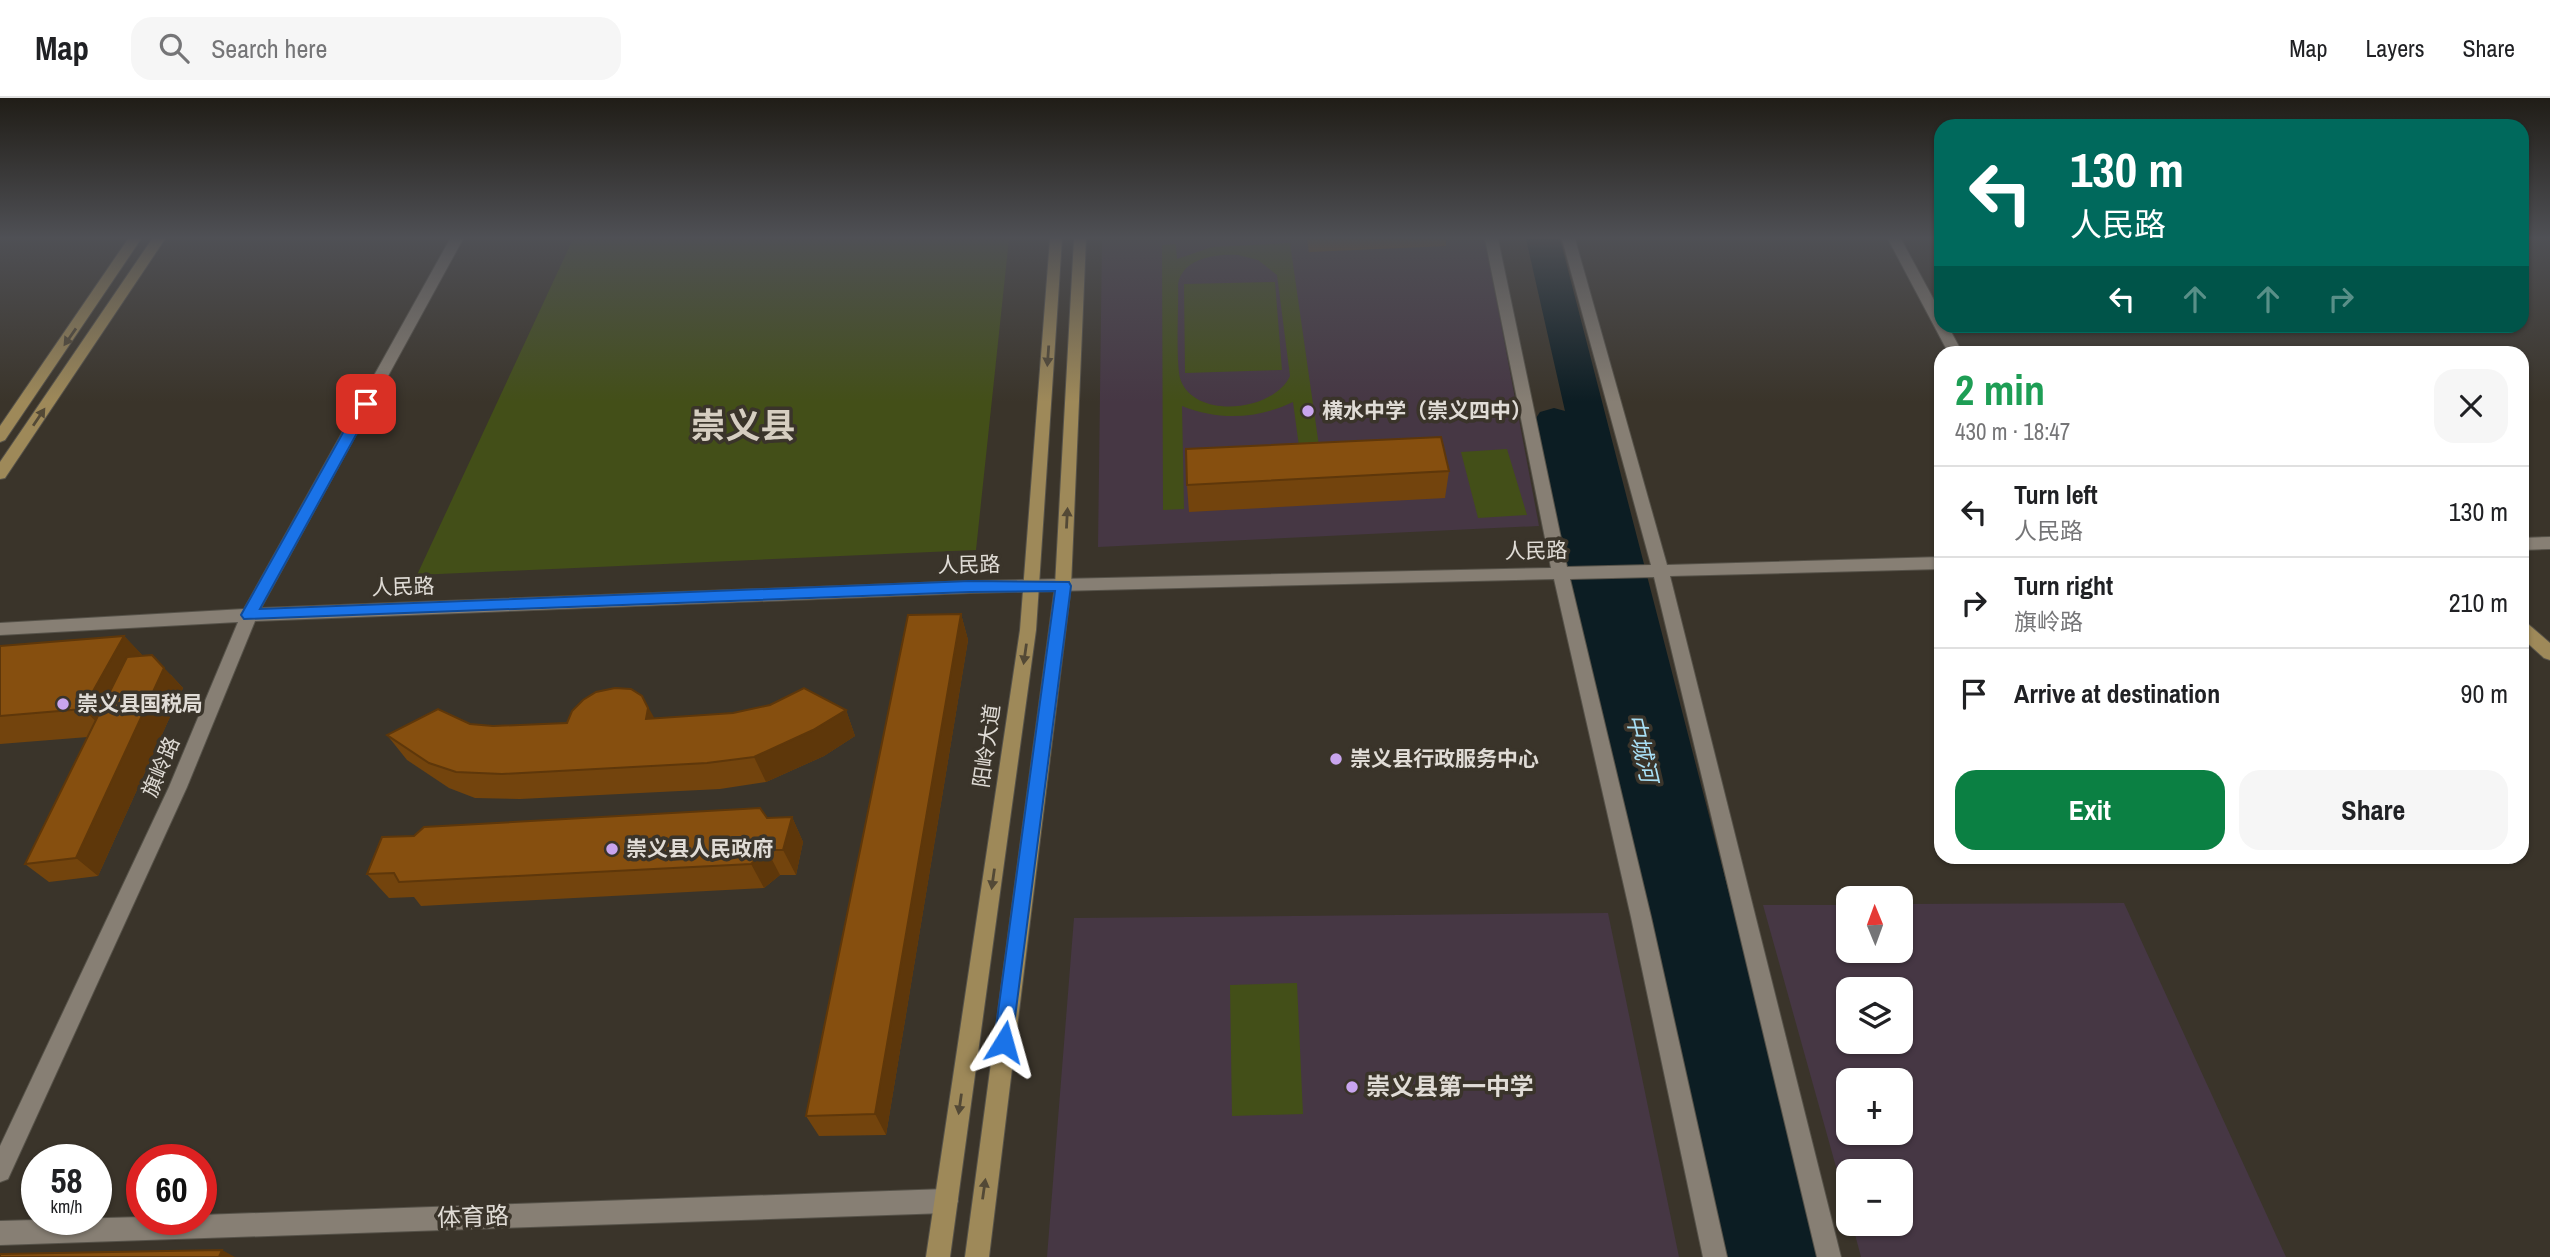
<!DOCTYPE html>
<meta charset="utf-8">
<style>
:root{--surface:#fff;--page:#f6f6f6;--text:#202124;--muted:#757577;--line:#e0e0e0;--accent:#0b8043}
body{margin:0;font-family:"Archivo Narrow","Noto Sans SC",sans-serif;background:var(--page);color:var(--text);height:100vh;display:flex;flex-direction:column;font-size:26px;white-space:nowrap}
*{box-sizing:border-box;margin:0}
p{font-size:23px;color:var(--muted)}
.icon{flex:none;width:38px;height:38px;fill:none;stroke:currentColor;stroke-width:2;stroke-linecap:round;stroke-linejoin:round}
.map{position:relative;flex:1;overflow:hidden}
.side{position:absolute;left:1934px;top:248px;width:595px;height:518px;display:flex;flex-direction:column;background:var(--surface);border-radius:21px;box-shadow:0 2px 5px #0004}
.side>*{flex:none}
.hud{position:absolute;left:1934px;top:21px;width:595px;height:214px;border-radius:21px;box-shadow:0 2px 5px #0004;background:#00695c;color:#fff;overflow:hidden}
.needle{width:46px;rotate:359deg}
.fabs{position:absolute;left:1836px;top:788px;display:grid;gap:14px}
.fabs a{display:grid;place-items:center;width:77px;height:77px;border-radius:14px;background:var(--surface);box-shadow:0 2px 5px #0004;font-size:35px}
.speed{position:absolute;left:21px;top:1046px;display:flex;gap:14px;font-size:35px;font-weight:700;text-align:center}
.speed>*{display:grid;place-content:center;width:91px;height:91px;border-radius:50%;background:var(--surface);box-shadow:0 2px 5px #0004;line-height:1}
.speed small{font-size:18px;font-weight:400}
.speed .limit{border:10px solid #d22;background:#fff;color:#111}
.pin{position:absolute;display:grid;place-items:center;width:60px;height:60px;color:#fff;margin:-30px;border-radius:14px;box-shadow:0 4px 10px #0006}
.me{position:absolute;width:77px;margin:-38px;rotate:8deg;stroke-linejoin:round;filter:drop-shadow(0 0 5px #0008)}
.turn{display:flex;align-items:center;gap:24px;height:147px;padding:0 21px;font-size:32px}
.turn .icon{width:91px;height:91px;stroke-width:2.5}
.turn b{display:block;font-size:49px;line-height:60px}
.lanes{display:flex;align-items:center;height:66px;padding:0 21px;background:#0003;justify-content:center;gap:35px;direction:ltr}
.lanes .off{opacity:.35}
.round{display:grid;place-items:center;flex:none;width:74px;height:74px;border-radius:21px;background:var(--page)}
.headline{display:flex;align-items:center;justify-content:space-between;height:119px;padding:0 21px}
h1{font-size:42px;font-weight:800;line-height:52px;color:#1e9e55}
.button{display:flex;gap:14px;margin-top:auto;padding:14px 21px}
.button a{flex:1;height:80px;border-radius:21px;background:var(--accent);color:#fff;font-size:28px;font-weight:800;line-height:80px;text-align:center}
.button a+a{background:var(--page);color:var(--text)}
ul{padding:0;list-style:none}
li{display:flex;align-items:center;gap:21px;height:91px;padding:0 21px;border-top:2px solid var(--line)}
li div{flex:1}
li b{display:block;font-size:26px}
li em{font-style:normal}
header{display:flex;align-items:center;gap:42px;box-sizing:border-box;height:98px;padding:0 35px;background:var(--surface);border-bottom:2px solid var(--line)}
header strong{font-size:33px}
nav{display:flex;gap:38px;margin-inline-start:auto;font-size:24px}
.search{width:490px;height:63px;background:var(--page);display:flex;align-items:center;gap:18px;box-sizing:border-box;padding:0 24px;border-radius:21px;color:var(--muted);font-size:26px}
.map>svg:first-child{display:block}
.education{fill:#463744;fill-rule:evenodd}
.green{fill:#434f18;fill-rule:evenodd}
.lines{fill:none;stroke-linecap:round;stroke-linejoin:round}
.river{fill:#0c1d23;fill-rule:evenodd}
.minor-casing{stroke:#565249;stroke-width:2}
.major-casing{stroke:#565249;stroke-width:2}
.minor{fill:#877f74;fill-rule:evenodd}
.major{fill:#9e8959;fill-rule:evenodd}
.wall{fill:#73440d}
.shaded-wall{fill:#5e370a}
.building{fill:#864f0f;stroke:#5e370a;stroke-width:2}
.oneway{fill:#534936}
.route{fill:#1a73e8;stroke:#114b97;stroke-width:2}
.poi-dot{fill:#c9a5ee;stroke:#3a342a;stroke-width:2.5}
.labels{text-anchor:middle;stroke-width:7;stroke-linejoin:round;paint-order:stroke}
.poi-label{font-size:21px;font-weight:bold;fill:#e0dcd6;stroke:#3a342a;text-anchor:start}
.street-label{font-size:21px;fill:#e0dcd6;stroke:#3a342a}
.water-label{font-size:23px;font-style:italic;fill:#a9e0f6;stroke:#3a342a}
.near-poi-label{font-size:24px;font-weight:bold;fill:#e0dcd6;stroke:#3a342a;text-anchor:start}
.near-street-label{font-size:24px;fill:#e0dcd6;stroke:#3a342a}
.town-label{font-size:35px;font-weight:bold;fill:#d6cec1;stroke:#3a342a}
</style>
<header>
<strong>Map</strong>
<div class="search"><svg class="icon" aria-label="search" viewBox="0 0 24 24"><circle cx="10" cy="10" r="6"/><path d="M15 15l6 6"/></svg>Search here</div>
<nav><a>Map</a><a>Layers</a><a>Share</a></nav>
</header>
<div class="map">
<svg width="2550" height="1159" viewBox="0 0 2550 1159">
<rect width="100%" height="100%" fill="#3a342a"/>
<path class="education" d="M 1102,141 L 1485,141 L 1539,428 L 1098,449 Z
M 2124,805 L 2286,1159 L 1861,1159 L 1852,1125 L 1900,1125 L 1900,1073 L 1848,1073 L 1848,1112 L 1763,807 L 1848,807 L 1848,852 L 1900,852 L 1901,806 ZM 1848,891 L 1900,891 L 1900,943 L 1848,943 ZM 1848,982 L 1900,982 L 1900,1034 L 1848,1034 Z
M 1608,815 L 1679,1159 L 1047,1159 L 1074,820 Z"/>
<path class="green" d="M 573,141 L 1009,141 L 976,452 L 417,477 Z
M 1290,145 L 1320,355 L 1300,356 L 1293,304 C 1257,321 1220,323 1182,308 L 1184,411 L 1163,412 L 1162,147 L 1176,146 L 1177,161 L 1212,149 ZM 1238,157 L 1258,162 L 1277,177 L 1290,278 C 1274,313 1197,322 1181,283 C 1175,269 1179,206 1178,186 C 1183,160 1215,156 1238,157 Z
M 1275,184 L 1282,272 L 1185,275 L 1184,186 Z
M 1507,351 L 1527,417 L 1478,420 L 1461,354 Z
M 1297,885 L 1303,1016 L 1232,1018 L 1230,887 Z"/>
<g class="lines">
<path class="river" d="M 1526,141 L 1560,141 L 1823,1159 L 1704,1159 L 1534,323 L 1540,314 L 1554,310 L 1565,313 Z"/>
<defs>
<path id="minor" d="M 450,141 L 463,141 L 261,510 L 970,483 L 1551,470 L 1485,141 L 1498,141 L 1567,469 L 1651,467 L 1562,141 L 1575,141 L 1667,467 L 1941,459 L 1941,471 L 1670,478 L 1841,1159 L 1817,1159 L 1654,479 L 1570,481 L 1651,819 L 1727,1159 L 1703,1159 L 1631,819 L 1554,481 L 970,495 L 255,523 L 187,689 L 8,1081 L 0,1084 L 0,1048 L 169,689 L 238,524 L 0,537 L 0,525 L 244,511 Z
M 1888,141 L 1901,141 L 1941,215 L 1941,228 L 1948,228 L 1963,256 L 1949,256 Z
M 2550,439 L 2550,451 L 2522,452 L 2522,440 Z
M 946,1091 L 954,1095 L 958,1103 L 954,1111 L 946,1115 L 0,1147 L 0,1123 L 142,1119 L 142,1122 L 201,1122 L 201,1117 Z"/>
<path id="major" d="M 128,141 L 141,141 L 5,342 L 0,344 L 0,328 Z
M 152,141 L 165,141 L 5,380 L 0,381 L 0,364 Z
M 1050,141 L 1062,141 L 1036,532 L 950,1159 L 926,1159 L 1020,532 Z
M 1074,141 L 1086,141 L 1071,488 L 989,1159 L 965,1159 L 1055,488 Z
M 2522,524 L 2528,526 L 2550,545 L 2550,562 L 2544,560 L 2522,540 Z"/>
</defs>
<use href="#minor" class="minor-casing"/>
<use href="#major" class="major-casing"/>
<use href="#minor" class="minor"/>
<use href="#major" class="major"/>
</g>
<path class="wall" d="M 1307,141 L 1446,141 L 1446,148 L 1309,154 Z
M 1449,373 L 1445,400 L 1189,414 L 1187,387 Z
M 961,516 L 968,542 L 886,1037 L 819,1038 L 806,1018 Z
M 124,538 L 143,558 L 171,577 L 183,590 L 98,778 L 49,784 L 25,766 L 88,639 L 0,646 L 0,548 Z
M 846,612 L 855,638 L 824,658 L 766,684 L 720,691 L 520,701 L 475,700 L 449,690 L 407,662 L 387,637 L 470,626 L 493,628 Z
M 792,719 L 803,744 L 796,777 L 780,777 L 764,790 L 421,808 L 414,799 L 389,800 L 367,776 L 767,720 Z"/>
<path class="shaded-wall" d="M 961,516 L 968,542 L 886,1037 L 875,1016 Z
M 124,538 L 149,564 L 110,637 L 83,611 Z
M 152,557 L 183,590 L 98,778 L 76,760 Z
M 642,598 L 656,623 L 646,621 Z
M 846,612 L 855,638 L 824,658 L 766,684 L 754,659 Z
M 792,719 L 803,744 L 796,777 L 783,752 Z
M 767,752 L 780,777 L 764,790 L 751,766 Z
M 222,1152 L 235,1159 L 219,1159 Z"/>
<path class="building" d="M 1441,339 L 1449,373 L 1187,387 L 1186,351 Z
M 961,516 L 875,1016 L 806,1018 L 908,517 Z
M 124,538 L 83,611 L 0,618 L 0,548 Z
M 152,557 L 164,570 L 76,760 L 25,766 L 127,559 Z
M 615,590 L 631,591 L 642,598 L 648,610 L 646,621 L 733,615 L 770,607 L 804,590 L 846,612 L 813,632 L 754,659 L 707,665 L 502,676 L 456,674 L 429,665 L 387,637 L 438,611 L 470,626 L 493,628 L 567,625 L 572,613 L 583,602 L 596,594 Z
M 760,710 L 767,720 L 792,719 L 783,752 L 767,752 L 751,766 L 399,784 L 394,775 L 367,776 L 382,739 L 414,738 L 424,729 Z
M 222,1152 L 219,1159 L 0,1159 L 0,1156 Z"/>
<defs><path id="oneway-solid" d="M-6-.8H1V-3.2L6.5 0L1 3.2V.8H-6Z" transform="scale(1.75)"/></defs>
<g class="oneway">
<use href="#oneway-solid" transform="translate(70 239) rotate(125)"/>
<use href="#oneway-solid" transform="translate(1048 258) rotate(94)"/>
<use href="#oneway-solid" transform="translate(39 319) rotate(-56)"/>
<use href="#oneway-solid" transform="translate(1067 420) rotate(-87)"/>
<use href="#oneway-solid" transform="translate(1025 556) rotate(98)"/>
<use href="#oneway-solid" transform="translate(993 781) rotate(98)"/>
<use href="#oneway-solid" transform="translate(960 1006) rotate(98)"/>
<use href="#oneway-solid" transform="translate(984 1091) rotate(-82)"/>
</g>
<linearGradient id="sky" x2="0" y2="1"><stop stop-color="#201d17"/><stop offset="0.46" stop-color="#4f5055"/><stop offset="1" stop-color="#4f5055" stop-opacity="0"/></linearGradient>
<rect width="2550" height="304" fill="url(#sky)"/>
<path class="route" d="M 366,302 L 373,306 L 260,511 L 970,483 L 1069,484 L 1071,488 L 1011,950 L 1004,953 L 997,950 L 994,944 L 1055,493 L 970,494 L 244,521 L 241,517 L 359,306 Z"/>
<g class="poi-dot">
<circle cx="1308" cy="313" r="7"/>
<circle cx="63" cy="606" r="7"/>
<circle cx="1336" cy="661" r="7"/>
<circle cx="612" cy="751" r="7"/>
<circle cx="1352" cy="989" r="7"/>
</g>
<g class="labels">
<g class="poi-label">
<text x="1322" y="320">横水中学（崇义四中）</text>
<text x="77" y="613">崇义县国税局</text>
<text x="1350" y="668">崇义县行政服务中心</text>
<text x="626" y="758">崇义县人民政府</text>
</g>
<g class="street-label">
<text transform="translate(1536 453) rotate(-1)" y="7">人民路</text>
<text transform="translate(969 467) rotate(-1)" y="7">人民路</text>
<text transform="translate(403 489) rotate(-2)" y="7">人民路</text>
<text transform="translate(987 648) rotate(-82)" y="7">阳岭大道</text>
<text transform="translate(161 669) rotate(-67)" y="7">旗岭路</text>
</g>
<g class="water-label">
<text transform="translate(1642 650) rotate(77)" y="8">中城河</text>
</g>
<g class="near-poi-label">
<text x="1366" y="997">崇义县第一中学</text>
</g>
<g class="near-street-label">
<text transform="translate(473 1119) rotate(-2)" y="8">体育路</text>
</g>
<g class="town-label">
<text x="743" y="340">崇义县</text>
</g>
</g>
</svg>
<div class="fabs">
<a><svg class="needle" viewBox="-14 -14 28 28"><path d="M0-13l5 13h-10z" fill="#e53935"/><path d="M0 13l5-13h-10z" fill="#757577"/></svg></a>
<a><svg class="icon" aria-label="layers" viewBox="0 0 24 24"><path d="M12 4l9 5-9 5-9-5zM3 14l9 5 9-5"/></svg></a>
<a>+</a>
<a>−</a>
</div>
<div class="speed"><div>58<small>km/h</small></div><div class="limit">60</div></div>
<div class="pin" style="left:366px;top:306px;background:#d93025"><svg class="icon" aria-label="arrive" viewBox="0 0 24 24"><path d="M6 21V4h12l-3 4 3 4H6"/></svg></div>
<svg class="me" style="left:1004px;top:944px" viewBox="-20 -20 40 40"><path d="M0-17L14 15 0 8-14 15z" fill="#1a73e8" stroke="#fff" stroke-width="4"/></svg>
<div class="hud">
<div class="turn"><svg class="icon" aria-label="left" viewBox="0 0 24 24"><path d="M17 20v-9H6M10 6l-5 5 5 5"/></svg><div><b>130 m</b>人民路</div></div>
<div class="lanes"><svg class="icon" aria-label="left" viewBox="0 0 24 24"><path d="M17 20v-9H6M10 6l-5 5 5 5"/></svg><svg class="icon off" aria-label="ahead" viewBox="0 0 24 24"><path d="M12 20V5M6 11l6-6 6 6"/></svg><svg class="icon off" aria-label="ahead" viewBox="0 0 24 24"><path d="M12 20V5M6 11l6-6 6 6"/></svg><svg class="icon off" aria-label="right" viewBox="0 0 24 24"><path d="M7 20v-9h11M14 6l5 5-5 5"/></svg></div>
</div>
<section class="side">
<div class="headline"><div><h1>2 min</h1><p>430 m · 18:47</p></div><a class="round"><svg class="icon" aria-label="close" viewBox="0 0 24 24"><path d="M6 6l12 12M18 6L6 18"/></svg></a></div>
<ul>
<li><svg class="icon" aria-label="left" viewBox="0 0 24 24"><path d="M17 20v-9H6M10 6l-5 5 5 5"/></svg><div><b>Turn left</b><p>人民路</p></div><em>130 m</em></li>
<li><svg class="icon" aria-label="right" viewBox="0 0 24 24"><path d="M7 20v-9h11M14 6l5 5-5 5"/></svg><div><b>Turn right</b><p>旗岭路</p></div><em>210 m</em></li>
<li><svg class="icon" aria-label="arrive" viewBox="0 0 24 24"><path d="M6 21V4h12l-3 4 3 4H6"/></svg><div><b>Arrive at destination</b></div><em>90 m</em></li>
</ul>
<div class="button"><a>Exit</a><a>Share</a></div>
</section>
</div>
